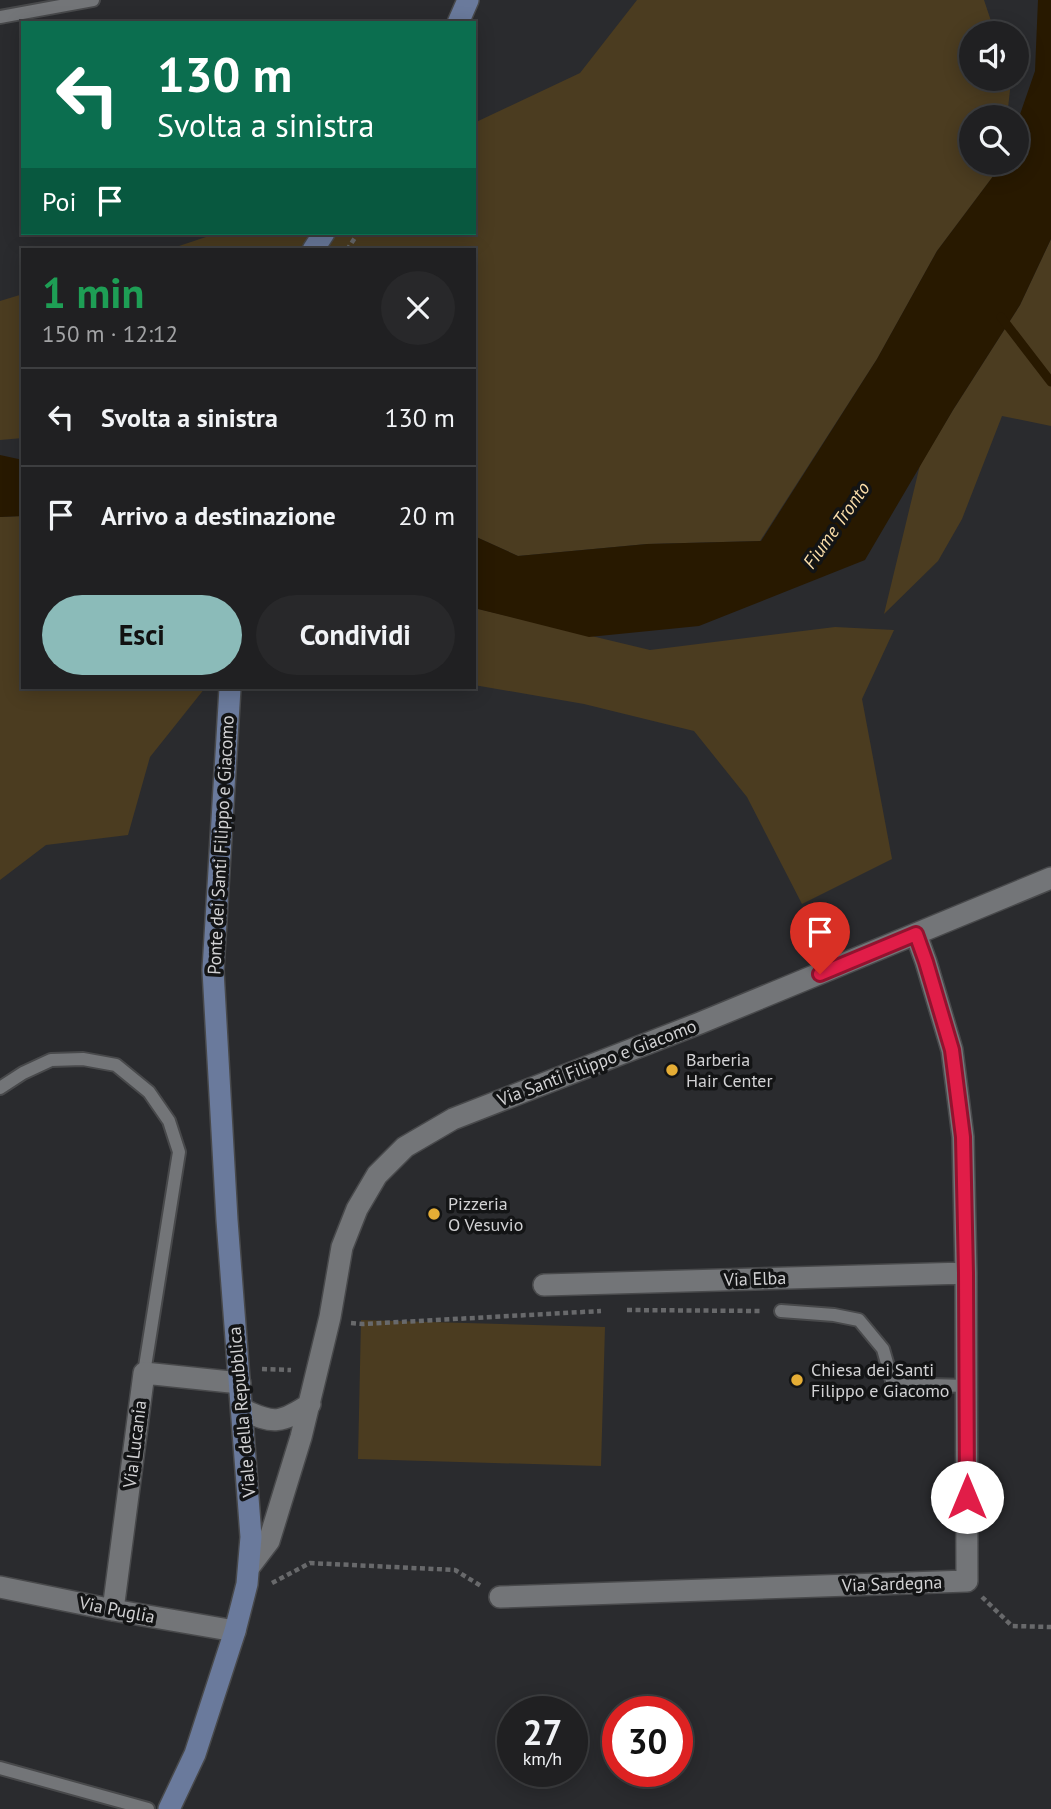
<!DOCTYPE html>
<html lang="it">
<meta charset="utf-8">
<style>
:root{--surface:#202022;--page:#28282a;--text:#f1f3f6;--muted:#a2a3a5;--line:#3d3e40;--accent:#8bbbb9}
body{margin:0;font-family:"PT Sans",sans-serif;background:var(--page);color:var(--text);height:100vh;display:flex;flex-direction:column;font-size:26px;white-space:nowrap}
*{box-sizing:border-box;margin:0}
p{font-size:23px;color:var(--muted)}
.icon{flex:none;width:38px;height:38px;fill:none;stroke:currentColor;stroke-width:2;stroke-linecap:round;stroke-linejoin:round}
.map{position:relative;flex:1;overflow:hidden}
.details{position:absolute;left:21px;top:248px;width:455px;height:441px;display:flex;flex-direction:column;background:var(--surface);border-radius:0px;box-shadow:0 4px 18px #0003,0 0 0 2px var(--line)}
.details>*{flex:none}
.guide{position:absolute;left:21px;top:21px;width:455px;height:214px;border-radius:0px;box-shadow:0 4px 18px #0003,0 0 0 2px var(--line);background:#0b6e4f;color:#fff;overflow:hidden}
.fabs{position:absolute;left:959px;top:21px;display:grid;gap:14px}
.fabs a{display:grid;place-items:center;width:70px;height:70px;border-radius:50%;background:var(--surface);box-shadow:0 4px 18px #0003,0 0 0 2px var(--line);font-size:35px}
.speed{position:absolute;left:497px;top:1696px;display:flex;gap:14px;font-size:35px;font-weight:700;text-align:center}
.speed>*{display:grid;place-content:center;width:91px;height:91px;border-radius:50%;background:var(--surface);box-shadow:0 4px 18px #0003,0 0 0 2px var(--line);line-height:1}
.speed small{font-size:18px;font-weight:400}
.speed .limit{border:10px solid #d22;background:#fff;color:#111}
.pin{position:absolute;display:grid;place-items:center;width:60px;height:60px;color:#fff;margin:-72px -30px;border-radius:50% 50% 50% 0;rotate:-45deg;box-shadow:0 0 7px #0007}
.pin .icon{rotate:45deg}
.me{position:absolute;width:77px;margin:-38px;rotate:0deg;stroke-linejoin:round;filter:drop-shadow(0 0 5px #0008)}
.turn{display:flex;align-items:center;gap:24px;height:147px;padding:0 21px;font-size:32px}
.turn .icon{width:91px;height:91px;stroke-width:2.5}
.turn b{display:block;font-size:49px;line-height:60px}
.then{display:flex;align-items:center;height:66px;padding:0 21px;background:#0003;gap:14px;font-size:26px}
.round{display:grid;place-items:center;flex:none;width:74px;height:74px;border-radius:37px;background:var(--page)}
.summary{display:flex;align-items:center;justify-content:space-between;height:119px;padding:0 21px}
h1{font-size:42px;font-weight:600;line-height:52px;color:#1e9e55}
.cta{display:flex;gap:14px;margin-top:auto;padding:14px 21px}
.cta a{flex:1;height:80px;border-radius:42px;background:var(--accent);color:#111;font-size:28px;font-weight:600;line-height:80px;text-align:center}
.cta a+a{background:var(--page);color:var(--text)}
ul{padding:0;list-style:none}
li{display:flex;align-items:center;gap:21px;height:98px;padding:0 21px;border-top:2px solid var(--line)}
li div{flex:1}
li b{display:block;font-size:26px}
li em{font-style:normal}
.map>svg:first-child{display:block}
.green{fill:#4b3c20}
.water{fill:#281900}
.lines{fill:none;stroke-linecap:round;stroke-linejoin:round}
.stream{stroke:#281900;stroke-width:9}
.lane-casing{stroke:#48494b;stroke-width:16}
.street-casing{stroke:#48494b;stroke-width:24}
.secondary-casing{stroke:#48494b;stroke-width:24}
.path{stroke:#68696b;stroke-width:4.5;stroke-dasharray:5 3.5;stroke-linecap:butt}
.lane{stroke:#737578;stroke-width:12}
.street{stroke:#737578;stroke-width:21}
.secondary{stroke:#6a7a9c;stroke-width:21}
.route-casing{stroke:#92132f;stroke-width:18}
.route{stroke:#e11d48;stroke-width:12}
.poi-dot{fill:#e5ad35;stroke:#131415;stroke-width:2.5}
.labels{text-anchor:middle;stroke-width:7;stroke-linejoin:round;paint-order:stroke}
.street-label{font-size:18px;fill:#d2d2d4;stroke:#131415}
.poi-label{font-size:18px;fill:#d2d2d4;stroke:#131415;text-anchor:start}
.water-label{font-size:19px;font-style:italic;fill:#fadda9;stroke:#131415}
</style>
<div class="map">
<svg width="1051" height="1809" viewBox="0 0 1051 1809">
<rect width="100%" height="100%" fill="#2a2b2e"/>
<path class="green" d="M 637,0 L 984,0 L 995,33 L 971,33 L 971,79 L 1010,79 L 1011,81 L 1007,117 L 971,117 L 971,163 L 1003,163 L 937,251 L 877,359 L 760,541 L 647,544 L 518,556 L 474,536 L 474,250 L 167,250 L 218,233 L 474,233 L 474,123 L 580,73 Z
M 1051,239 L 1051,426 L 1002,416 L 962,519 L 938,561 L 884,614 L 920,465 L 953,410 L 1020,305 Z
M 23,294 L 23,438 L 0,440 L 0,301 Z
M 22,516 L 23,688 L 205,688 L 150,757 L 128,835 L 46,845 L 0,880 L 0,517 Z
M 474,608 L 650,650 L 835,627 L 894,630 L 862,699 L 892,859 L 802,904 L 747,797 L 694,731 L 584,704 L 474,685 Z
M 361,1320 L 605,1327 L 601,1466 L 358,1459 Z"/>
<path class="water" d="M 1038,0 L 1051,0 L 1051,239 L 1020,305 L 953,410 L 865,560 L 699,626 L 589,637 L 474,608 L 474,536 L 518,556 L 647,544 L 761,541 L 877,359 L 937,251 L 1003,163 L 1017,163 L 1017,123 L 1035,71 Z
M 0,455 L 23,460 L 23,516 L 0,517 Z"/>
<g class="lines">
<path class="stream" d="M 1001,317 L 1051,382"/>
<defs>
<path id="lane" d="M 0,17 L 93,0
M 0,1088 L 23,1073 L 51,1060 L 83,1059 L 116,1065 L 149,1092 L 169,1121 L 179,1152 L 144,1373
M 781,1311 L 834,1315 L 859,1320 L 883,1349 L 893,1384 L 967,1386
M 0,1768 L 148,1809"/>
<path id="street" d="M 544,1285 L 966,1273
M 242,1409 C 274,1425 281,1423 310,1404
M 250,1566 L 269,1541 L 301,1437 L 330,1317 L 342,1247 L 357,1209 L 377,1175 L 405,1147 L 453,1119 L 700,1023 L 1051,878
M 0,1587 L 113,1610 L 235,1631
M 500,1597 L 967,1581 L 966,1273 L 963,1137 L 952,1050 L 926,962 L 916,934
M 113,1610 L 144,1373 L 240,1383"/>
<path id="secondary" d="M 458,23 L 468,0
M 313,250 L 324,233
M 169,1809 L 195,1754 L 235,1631 L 247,1584 L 251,1537 L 227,1220 L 213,970 L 230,688"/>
</defs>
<use href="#lane" class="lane-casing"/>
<use href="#street" class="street-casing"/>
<use href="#secondary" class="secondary-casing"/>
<path class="path" d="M 347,250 L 358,233
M 627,1310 L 762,1311
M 351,1323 L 363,1324 L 601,1311
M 262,1369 L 291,1370
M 272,1583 L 310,1563 L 455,1570 L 481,1586
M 982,1597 L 1012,1626 L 1051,1627"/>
<use href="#lane" class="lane"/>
<use href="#street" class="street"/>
<use href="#secondary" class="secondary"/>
</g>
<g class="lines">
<defs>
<path id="route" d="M 820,974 L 916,934 L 926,962 L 952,1050 L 963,1137 L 966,1273 L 967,1497"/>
</defs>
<use href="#route" class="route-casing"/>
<use href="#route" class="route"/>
</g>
<g class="poi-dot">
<circle cx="672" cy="1070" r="7"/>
<circle cx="434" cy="1214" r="7"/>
<circle cx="797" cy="1380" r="7"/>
</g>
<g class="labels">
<g class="street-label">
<text transform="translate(221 845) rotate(-87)" y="6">Ponte dei Santi Filippo e Giacomo</text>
<text transform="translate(597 1063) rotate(-21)" y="6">Via Santi Filippo e Giacomo</text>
<text transform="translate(755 1279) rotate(-2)" y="6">Via Elba</text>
<text transform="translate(242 1412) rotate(-95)" y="6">Viale della Repubblica</text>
<text transform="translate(135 1444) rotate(-83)" y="6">Via Lucania</text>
<text transform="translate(892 1584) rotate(-2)" y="6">Via Sardegna</text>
<text transform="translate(117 1610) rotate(11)" y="6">Via Puglia</text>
</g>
<g class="poi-label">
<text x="686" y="1066">Barberia<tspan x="686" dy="21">Hair Center</tspan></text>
<text x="448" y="1210">Pizzeria<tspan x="448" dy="21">O Vesuvio</tspan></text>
<text x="811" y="1376">Chiesa dei Santi<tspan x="811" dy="21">Filippo e Giacomo</tspan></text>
</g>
<g class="water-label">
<text transform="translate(836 525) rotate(-55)" y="7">Fiume Tronto</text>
</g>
</g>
</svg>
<div class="fabs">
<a><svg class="icon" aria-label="sound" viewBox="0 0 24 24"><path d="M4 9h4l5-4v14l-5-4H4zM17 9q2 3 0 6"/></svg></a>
<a><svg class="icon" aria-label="search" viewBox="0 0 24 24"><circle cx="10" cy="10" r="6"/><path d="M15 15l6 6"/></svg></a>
</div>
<div class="speed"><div>27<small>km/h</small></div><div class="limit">30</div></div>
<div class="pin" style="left:820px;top:974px;background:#d93025"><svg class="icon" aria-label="arrive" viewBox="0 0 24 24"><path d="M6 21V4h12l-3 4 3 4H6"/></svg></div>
<svg class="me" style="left:967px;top:1497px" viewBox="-20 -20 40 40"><circle r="19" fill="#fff"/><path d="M0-13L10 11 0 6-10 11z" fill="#e11d48"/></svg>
<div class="guide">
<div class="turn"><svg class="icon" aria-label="left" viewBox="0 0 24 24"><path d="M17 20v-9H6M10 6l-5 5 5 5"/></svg><div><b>130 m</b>Svolta a sinistra</div></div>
<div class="then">Poi<svg class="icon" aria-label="arrive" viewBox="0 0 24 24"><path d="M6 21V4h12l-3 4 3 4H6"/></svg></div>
</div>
<section class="details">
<div class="summary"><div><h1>1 min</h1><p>150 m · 12:12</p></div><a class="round"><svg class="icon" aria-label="close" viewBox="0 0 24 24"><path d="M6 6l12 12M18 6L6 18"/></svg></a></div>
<ul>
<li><svg class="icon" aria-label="left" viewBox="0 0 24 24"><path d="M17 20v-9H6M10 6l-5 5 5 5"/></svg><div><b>Svolta a sinistra</b></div><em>130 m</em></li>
<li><svg class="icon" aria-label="arrive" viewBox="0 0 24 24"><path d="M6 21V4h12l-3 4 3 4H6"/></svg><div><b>Arrivo a destinazione</b></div><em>20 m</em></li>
</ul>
<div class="cta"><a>Esci</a><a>Condividi</a></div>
</section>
</div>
